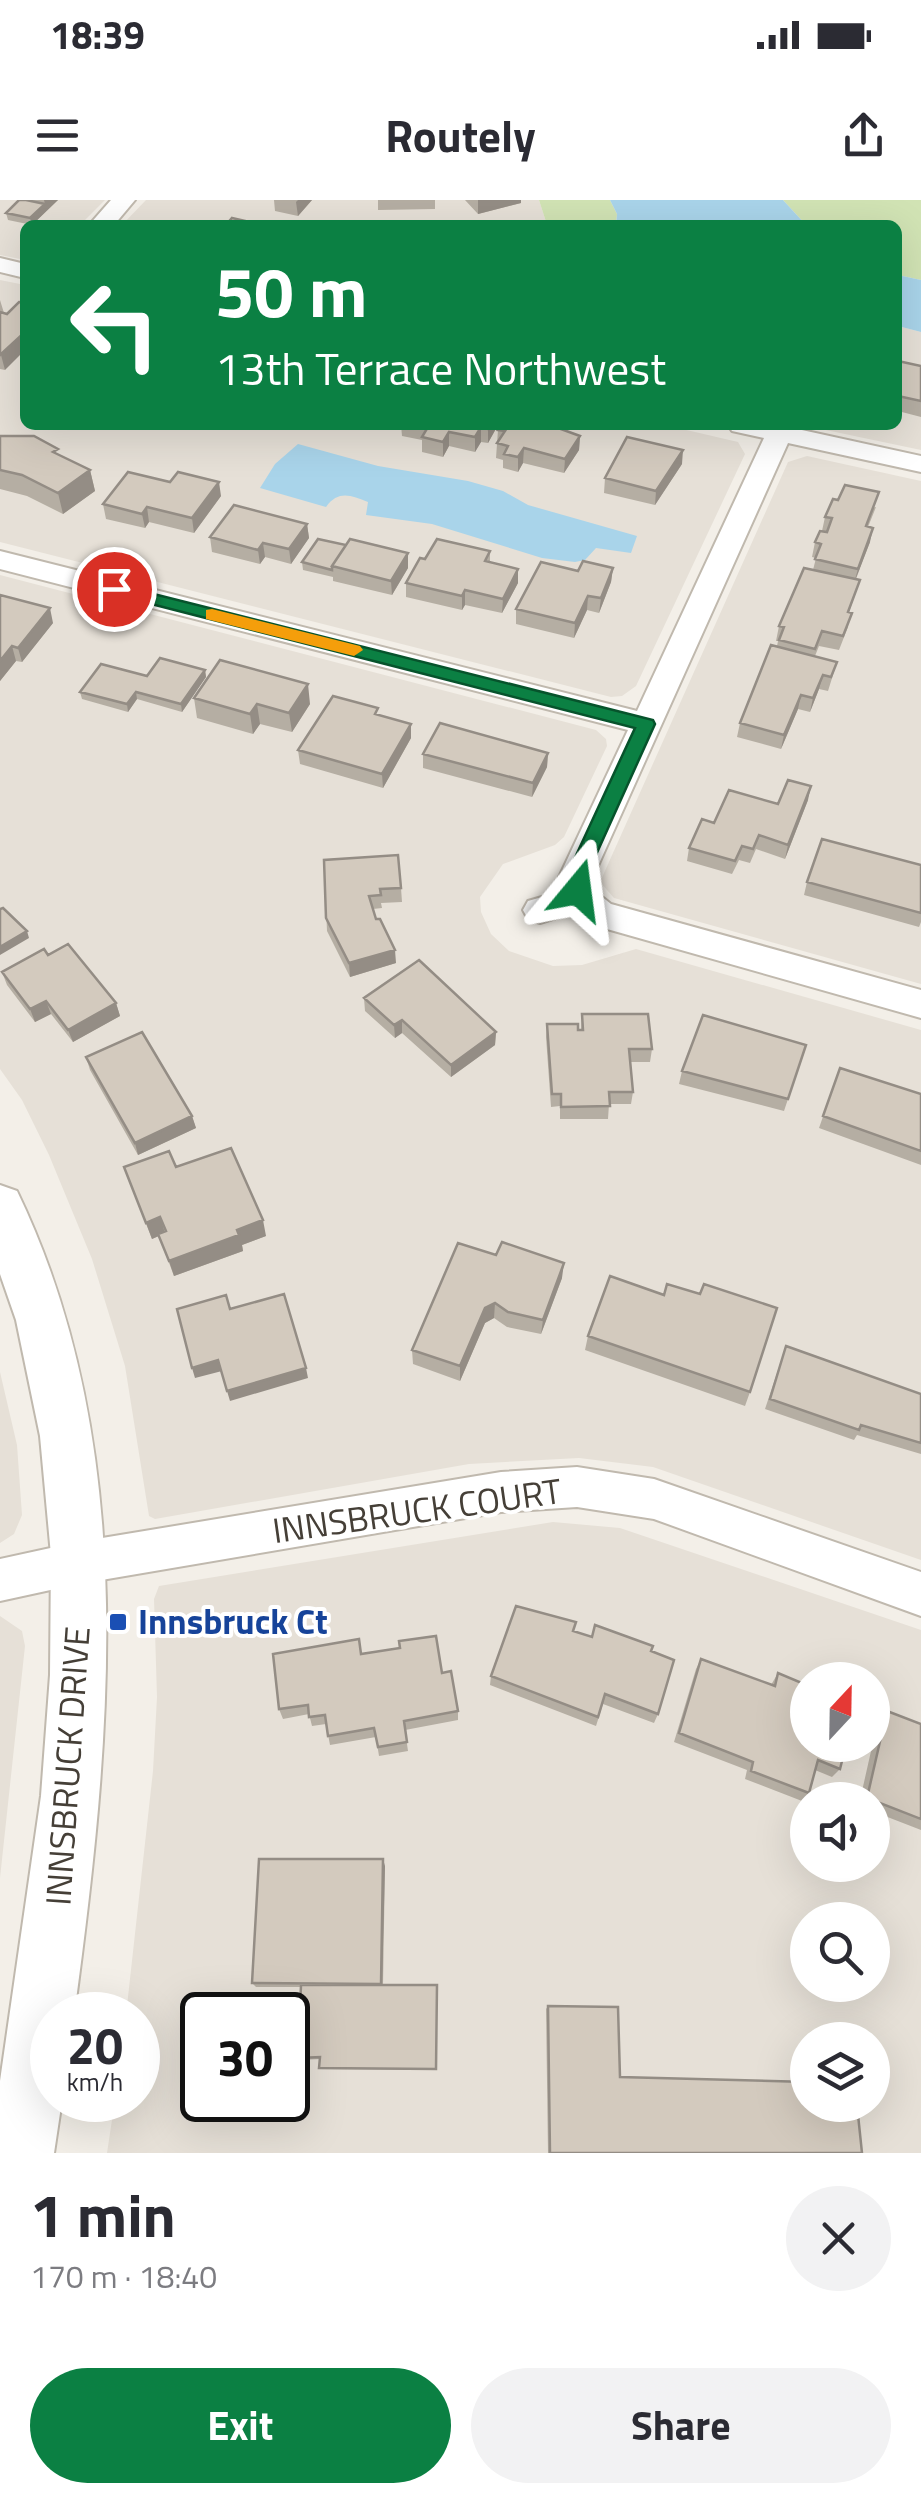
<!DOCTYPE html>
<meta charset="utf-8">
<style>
:root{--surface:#fff;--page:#f2f2f3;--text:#2b2b33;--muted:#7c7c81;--accent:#0b8043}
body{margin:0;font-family:"Titillium Web",sans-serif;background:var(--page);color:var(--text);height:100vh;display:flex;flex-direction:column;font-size:38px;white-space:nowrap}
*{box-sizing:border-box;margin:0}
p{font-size:32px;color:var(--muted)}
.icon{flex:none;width:55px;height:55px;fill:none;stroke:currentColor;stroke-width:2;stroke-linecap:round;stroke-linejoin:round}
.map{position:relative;height:1953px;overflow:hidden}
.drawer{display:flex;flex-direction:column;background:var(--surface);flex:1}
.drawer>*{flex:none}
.hud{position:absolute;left:20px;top:20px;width:882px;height:210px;border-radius:15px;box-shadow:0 10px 40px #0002;background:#0b8043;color:#fff;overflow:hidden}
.needle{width:65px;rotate:22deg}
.fabs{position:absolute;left:790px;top:1462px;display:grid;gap:20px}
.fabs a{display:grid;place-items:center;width:100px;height:100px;border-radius:50%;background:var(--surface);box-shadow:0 10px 40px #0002;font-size:50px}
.speed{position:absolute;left:30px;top:1792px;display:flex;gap:20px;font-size:50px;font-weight:700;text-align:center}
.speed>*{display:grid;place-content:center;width:130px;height:130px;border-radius:50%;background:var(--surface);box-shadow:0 10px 40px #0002;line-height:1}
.speed small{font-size:25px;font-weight:400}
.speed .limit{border:5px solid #111;border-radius:15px;background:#fff;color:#111}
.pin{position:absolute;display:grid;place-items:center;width:85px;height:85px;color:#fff;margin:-42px;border:5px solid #fff;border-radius:50%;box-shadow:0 2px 10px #0007}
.me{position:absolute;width:110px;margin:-55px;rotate:16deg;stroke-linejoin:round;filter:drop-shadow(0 0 8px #0008)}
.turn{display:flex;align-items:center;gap:35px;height:210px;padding:0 30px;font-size:45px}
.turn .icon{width:130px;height:130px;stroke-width:2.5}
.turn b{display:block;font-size:70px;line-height:85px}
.round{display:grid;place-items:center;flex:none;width:105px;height:105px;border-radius:52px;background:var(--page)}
.head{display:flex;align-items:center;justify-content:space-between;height:170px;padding:0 30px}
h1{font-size:60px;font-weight:700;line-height:75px}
.primary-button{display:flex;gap:20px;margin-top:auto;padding:20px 30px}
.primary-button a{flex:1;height:115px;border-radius:60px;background:var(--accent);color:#fff;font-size:40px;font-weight:700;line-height:115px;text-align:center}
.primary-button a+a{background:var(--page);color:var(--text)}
.status{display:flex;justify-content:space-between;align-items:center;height:70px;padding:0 50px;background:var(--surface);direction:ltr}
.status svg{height:28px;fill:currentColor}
header{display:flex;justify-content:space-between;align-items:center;height:130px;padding:0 30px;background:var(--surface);font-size:45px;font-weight:700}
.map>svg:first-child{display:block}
.residential{fill:#e6e0d7;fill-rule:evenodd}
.green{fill:#d1e3b4}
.water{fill:#a9d4ea}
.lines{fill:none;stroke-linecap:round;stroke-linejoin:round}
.minor-casing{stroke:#c0b9ae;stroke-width:4}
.tertiary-casing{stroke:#c0b9ae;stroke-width:4}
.minor{fill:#fff;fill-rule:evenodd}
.tertiary{fill:#fff;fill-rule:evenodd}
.wall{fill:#b5aea3}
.shaded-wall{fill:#948d85}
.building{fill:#d3cabe;stroke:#948d85;stroke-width:2.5}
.route{fill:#0b8043;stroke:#07532c;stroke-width:2.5}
.slow{fill:#f59e0b}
.transit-dot{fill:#1a4fb4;stroke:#fff;stroke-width:4}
.labels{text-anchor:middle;stroke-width:8;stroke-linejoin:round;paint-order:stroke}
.street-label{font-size:35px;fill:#453f37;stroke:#fff}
.transit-label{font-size:35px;font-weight:bold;fill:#164399;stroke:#fff;text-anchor:start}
</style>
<div class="status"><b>18:39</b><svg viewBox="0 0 49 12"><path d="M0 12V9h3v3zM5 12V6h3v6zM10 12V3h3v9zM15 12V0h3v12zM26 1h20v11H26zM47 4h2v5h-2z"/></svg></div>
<header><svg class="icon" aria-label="menu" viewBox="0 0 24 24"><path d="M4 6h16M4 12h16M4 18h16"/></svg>Routely<svg class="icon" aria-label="share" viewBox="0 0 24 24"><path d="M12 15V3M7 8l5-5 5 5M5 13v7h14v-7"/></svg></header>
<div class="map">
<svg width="921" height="1953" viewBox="0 0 921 1953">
<rect width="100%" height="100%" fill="#f3efe8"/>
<path class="residential" d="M 0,0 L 105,0 L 80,25 L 25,25 L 25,60 L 0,55 Z
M 146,0 L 539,0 L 547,25 L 122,25 Z
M 0,80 L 25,85 L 25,225 L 665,225 L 738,242 L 745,254 L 636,486 L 622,496 L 611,497 L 0,342 Z
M 898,126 L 921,132 L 921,250 L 802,225 L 898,225 Z
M 807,256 L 921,281 L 921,784 L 614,698 L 600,682 L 788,262 Z
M 0,375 L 596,530 L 606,539 L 607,546 L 564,637 L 555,645 L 503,664 L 480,697 L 481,712 L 491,734 L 509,751 L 553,766 L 582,765 L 636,749 L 921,830 L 921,1360 L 653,1267 L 579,1258 L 469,1264 L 155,1319 L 149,1316 L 125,1166 L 92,1059 L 49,955 L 22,900 L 0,869 Z
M 0,1172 L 17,1245 L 22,1315 L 14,1334 L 0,1343 Z
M 553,1322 L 620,1328 L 921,1430 L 921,1953 L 107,1953 L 115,1900 L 138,1900 L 138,1815 L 126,1815 L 153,1571 L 157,1497 L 154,1399 L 159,1386 ZM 808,1480 L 872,1480 L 872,1545 L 808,1545 ZM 808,1600 L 872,1600 L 872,1665 L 808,1665 ZM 808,1720 L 872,1720 L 872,1785 L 808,1785 ZM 202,1815 L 288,1815 L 288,1900 L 202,1900 ZM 808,1840 L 872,1840 L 872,1905 L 808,1905 Z
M 0,1416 L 22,1431 L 25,1446 L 0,1678 Z"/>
<path class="green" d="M 539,0 L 610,0 L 617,14 L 616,25 L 547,25 Z
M 783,0 L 921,0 L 921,80 L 898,75 L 898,25 L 806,25 Z"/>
<path class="water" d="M 610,0 L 783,0 L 806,25 L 616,25 L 617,14 Z
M 898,75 L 921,80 L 921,132 L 898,126 Z
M 298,244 L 378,266 L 468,281 L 503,291 L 528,305 L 637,336 L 631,353 L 596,348 L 585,360 L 575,362 L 542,358 L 432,324 L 366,315 L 368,302 C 351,295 338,290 326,307 L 260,288 L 275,264 Z"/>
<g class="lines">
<defs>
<path id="minor" d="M 111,0 L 135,0 L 114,25 L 89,25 Z
M 0,58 L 25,64 L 25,78 L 0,72 Z
M 728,225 L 779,225 L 921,256 L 921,272 L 788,243 L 593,677 L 596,692 L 611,704 L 921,790 L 921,818 L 600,727 L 575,712 L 540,723 L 528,719 L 523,710 L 528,701 L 563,691 L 559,677 L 628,530 L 0,369 L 0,351 L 637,511 L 764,238 L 732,231 Z
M 577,1267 L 654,1279 L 921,1372 L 921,1416 L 654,1319 L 577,1307 L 501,1312 L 78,1384 L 0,1401 L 0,1359 L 78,1342 L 501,1272 Z"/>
<path id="tertiary" d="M 0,985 L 17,991 C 141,1248 111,1542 74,1815 L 52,1815 L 52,1900 L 62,1900 L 54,1953 L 0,1953 L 0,1881 L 41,1596 L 50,1475 L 51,1355 L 40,1236 L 16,1120 L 0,1074 Z"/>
</defs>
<use href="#minor" class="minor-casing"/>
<use href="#tertiary" class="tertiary-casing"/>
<use href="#minor" class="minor"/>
<use href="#tertiary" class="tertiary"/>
</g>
<path class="wall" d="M 19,0 L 58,0 L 32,25 L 8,20 L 6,13 Z
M 274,0 L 312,0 L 298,16 L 275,11 Z
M 378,0 L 435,0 L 435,9 L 378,10 Z
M 465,0 L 521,0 L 521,3 L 478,14 Z
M 0,100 L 4,113 L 7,114 L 5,170 L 0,169 Z
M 898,161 L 921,166 L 921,217 L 898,211 Z
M 354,225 L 375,225 L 372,229 Z
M 401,225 L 498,225 L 488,243 L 481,242 L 475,252 L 449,246 L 443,257 L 422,252 L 422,240 L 402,236 Z
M 498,230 L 580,236 L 579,250 L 564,273 L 523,263 L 518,272 L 503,268 L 503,260 L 496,258 Z
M 0,236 L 60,255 L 90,270 L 95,291 L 63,314 L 27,296 L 0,289 Z
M 682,264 L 655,305 L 604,293 L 605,278 Z
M 221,296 L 194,333 L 149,322 L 145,328 L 106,319 L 103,304 Z
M 876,307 L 868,327 L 870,342 L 856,379 L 860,380 L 849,412 L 848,427 L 839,450 L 819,446 L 815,456 L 837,462 L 828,491 L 819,489 L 810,512 L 798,509 L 781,549 L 737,537 L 740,523 L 777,446 L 778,441 L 776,441 L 779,426 L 813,370 L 816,358 L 812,357 L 815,342 L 822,331 L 825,317 Z
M 307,324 L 309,338 L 291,364 L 265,357 L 260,364 L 212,352 L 210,337 Z
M 346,345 L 408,353 L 408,368 L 392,395 L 333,381 L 333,377 L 303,370 L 302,362 Z
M 490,351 L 490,362 L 518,383 L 502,413 L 465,405 L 462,410 L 406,397 L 406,383 L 425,359 Z
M 613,368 L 611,382 L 599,413 L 587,410 L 574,438 L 516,424 L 516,409 L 578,371 Z
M 0,395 L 53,423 L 22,462 L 16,461 L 0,481 Z
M 205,470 L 206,477 L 182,512 L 137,499 L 128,512 L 82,499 L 80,492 L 147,476 Z
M 194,498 L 310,504 L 292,532 L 260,524 L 253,534 L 197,518 Z
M 378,515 L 411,538 L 383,588 L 300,564 L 298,550 Z
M 548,553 L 547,567 L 532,597 L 423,568 L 423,554 Z
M 808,600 L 785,659 L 756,649 L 750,663 L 739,660 L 732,674 L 687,661 L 689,648 L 714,623 L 778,604 Z
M 324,660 L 401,688 L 402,702 L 381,703 L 382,708 L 373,709 L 376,719 L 396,763 L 350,777 L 327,731 Z
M 921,665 L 921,722 L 919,727 L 804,695 L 807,682 Z
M 48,755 L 116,803 L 120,816 L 73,842 L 51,814 L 35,822 L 7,785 L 2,772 Z
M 364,798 L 496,832 L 495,845 L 451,877 L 402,833 L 395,838 L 365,811 Z
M 582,814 L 652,849 L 650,862 L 630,862 L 633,892 L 631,904 L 609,904 L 608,919 L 560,919 L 560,906 L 551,907 L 546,837 L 547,824 L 581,830 Z
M 806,845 L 784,911 L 679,884 L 682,871 Z
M 86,857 L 192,916 L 196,928 L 138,955 L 90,870 Z
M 840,868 L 921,894 L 921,965 L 819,928 Z
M 124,967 L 176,967 L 266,1036 L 242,1045 L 243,1051 L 174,1076 L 159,1036 L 152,1039 Z
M 458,1043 L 562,1078 L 541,1134 L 507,1127 L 494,1118 L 485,1123 L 460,1181 L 413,1164 L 412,1150 Z
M 700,1094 L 750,1192 L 745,1206 L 585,1150 L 588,1136 L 664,1095 Z
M 786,1146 L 921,1194 L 921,1254 L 857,1235 L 854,1240 L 765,1209 Z
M 574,1431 L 592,1437 L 651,1451 L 658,1514 L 654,1523 L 603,1504 L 596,1526 L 490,1485 L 491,1476 Z
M 362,1454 L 442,1473 L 458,1511 L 458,1520 L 405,1530 L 408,1551 L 379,1556 L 376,1537 L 330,1545 L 326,1524 L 312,1526 L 309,1514 L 283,1519 L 279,1509 Z
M 701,1459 L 771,1485 L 778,1473 L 802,1483 L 805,1479 L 840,1569 L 832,1577 L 815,1570 L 809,1593 L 802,1601 L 745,1579 L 747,1570 L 674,1542 L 696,1469 Z
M 887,1511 L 921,1524 L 921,1630 L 872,1611 L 872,1600 L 860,1600 L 878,1520 Z
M 385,1666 L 383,1785 L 437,1785 L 437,1870 L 321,1869 L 319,1868 L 320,1859 L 301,1860 L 298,1858 L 301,1787 L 256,1787 L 252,1783 Z
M 548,1806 L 620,1877 L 862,1953 L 548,1953 L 546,1809 Z"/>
<path class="shaded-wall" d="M 44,0 L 58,0 L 32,25 L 30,18 L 45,4 Z
M 298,0 L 312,0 L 298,16 L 296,2 Z
M 478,0 L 521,0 L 521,3 L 478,14 Z
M 25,132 L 25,150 L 5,170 L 1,155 Z
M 490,225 L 498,225 L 488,243 L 488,229 Z
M 481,227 L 481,242 L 475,252 L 475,237 Z
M 449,232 L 449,246 L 443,257 L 443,242 Z
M 580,236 L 579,250 L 564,273 L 565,259 Z
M 524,248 L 523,263 L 518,272 L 518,257 Z
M 683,250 L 682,264 L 655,305 L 656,291 Z
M 90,270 L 95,291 L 63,314 L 58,293 Z
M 219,282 L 221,296 L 194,333 L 192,318 Z
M 147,307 L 149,322 L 145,328 L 142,314 Z
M 307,324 L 309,338 L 291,364 L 289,349 Z
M 873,328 L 870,342 L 854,383 L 858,369 Z
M 263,343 L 265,357 L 260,364 L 258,350 Z
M 408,353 L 408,368 L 392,395 L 391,381 Z
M 613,368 L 611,382 L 599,413 L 601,398 Z
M 518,369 L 518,383 L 502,413 L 503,399 Z
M 465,390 L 465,405 L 462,410 L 462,396 Z
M 588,396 L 587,410 L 574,438 L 575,423 Z
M 50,408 L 53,423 L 22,462 L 18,448 Z
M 12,446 L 16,461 L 0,481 L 0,461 Z
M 205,470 L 206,477 L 182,512 L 181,504 Z
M 823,475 L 819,489 L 810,512 L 813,498 Z
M 308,484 L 310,504 L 292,532 L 289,513 Z
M 136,492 L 137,499 L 128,512 L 127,504 Z
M 801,495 L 798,509 L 781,549 L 784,535 Z
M 257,504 L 260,524 L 253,534 L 250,514 Z
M 411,524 L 411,538 L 383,588 L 382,574 Z
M 548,553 L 547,567 L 532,597 L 533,583 Z
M 811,586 L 808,600 L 785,659 L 788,645 Z
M 27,731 L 29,738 L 0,755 L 0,747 Z
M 395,750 L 396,763 L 350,777 L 349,763 Z
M 46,801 L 51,814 L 35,822 L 30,809 Z
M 116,803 L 120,816 L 73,842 L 68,830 Z
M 402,820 L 402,833 L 395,838 L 394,825 Z
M 496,832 L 495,845 L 451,877 L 451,865 Z
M 192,916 L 196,928 L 138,955 L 135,943 Z
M 160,1017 L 165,1033 L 152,1039 L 146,1023 Z
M 263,1020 L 266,1036 L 242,1045 L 243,1051 L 174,1076 L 169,1061 L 237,1030 Z
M 564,1063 L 562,1078 L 541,1134 L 543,1120 Z
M 495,1103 L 494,1118 L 485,1123 L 460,1181 L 460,1166 L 485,1108 Z
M 218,1160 L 222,1171 L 195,1178 L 192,1168 Z
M 306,1168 L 308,1178 L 230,1201 L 227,1191 Z
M 383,1659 L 385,1666 L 382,1787 L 381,1784 Z"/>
<path class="building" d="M 19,0 L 26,0 L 45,4 L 30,18 L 6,13 Z
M 232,18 L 250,22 L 248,25 L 226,25 Z
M 19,102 L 25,103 L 25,132 L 0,155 L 0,112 L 7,114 Z
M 898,161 L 921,166 L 921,201 L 898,196 Z
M 418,225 L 490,225 L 488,229 L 481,227 L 475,237 L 449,232 L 443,242 L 422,237 L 428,227 Z
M 501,225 L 550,225 L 580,236 L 565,259 L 524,248 L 518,257 L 504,254 L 508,246 L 497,243 L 505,231 L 498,230 Z
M 0,236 L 34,236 L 58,249 L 53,252 L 90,270 L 58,293 L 22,275 L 0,270 Z
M 627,237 L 683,250 L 656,291 L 605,278 Z
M 128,272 L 170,282 L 178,272 L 219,282 L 192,318 L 147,307 L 142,314 L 103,304 Z
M 845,285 L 879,292 L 866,326 L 873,328 L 858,369 L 815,359 L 821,344 L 815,342 L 820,331 L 827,332 L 832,318 L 825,317 L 833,299 L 838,300 Z
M 234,305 L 307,324 L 289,349 L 263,343 L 258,350 L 210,337 Z
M 318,339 L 346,345 L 332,366 L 332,370 L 302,362 Z
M 350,339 L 408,353 L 391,381 L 332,366 Z
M 437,339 L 490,351 L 485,361 L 518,369 L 503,399 L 465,390 L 462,396 L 406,383 L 420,358 L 425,359 Z
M 583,361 L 613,368 L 601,398 L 588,396 L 575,423 L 516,409 L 541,362 L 578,371 Z
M 804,368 L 860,380 L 848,412 L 852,413 L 843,436 L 822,431 L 815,449 L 779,440 L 784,427 L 779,426 Z
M 0,395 L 50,408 L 18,448 L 12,446 L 0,461 Z
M 771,445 L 837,462 L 831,477 L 823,475 L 813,498 L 801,495 L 784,535 L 740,523 Z
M 160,458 L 205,470 L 181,504 L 136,492 L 127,504 L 80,492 L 101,464 L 147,476 Z
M 220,460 L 308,484 L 289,513 L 257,504 L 250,514 L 194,498 Z
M 333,496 L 378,508 L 375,514 L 411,524 L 382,574 L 298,550 Z
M 440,523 L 548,553 L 533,583 L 423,554 Z
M 788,580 L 811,586 L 788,645 L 759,635 L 753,649 L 742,646 L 735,661 L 689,648 L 702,619 L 714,623 L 729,590 L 778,604 Z
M 822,639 L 921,665 L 921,713 L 807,682 Z
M 398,655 L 401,688 L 380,689 L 381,695 L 369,696 L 376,719 L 380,719 L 395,750 L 349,763 L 326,718 L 324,660 Z
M 3,708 L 27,731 L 0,747 L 0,709 Z
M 68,744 L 116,803 L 68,830 L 46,801 L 30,809 L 2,772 L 44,749 L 48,755 Z
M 419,760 L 496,832 L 451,865 L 402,820 L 394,825 L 364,798 Z
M 582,814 L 648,814 L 652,849 L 629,849 L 633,892 L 609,892 L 610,906 L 561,907 L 561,894 L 552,894 L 547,824 L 578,824 L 578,830 L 583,830 Z
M 703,815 L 806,845 L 788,899 L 682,871 Z
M 142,832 L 192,916 L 135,943 L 86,857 Z
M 840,868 L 921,894 L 921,951 L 823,916 Z
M 231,948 L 263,1020 L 237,1030 L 239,1035 L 169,1061 L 158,1034 L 166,1031 L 160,1017 L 146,1023 L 124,967 L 169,951 L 176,967 Z
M 502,1042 L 564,1063 L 543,1120 L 508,1112 L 495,1103 L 485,1108 L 460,1166 L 412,1150 L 458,1043 L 496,1055 Z
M 610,1076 L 664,1095 L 667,1084 L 700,1094 L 704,1084 L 777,1108 L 750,1192 L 588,1136 Z
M 284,1094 L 306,1168 L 227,1191 L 218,1160 L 192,1168 L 177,1109 L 226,1095 L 230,1109 Z
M 786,1146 L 921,1194 L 921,1243 L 861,1225 L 859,1230 L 770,1199 Z
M 516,1406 L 576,1422 L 573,1431 L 592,1437 L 595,1425 L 653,1446 L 651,1451 L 674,1460 L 658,1514 L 605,1494 L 598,1517 L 491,1476 Z
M 436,1436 L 442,1473 L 451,1471 L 458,1511 L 404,1521 L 407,1542 L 378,1547 L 374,1528 L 328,1536 L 325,1515 L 309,1517 L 308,1505 L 279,1509 L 273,1454 L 359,1439 L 361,1454 L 400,1448 L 399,1441 Z
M 701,1459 L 775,1486 L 778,1473 L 804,1484 L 805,1479 L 809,1480 L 808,1545 L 846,1545 L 840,1569 L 818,1560 L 809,1593 L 751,1571 L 753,1562 L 679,1533 Z
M 887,1511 L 921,1524 L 921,1619 L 867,1598 Z
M 259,1659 L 383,1659 L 381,1784 L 252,1783 Z
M 301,1785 L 437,1785 L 436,1869 L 319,1868 L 320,1857 L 298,1858 Z
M 548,1806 L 618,1807 L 620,1877 L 808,1882 L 808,1905 L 857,1905 L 862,1953 L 550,1953 Z"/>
<path class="route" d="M 114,384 L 653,520 L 655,524 L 586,677 L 585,695 L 571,695 L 566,677 L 635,528 L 108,393 L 105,389 Z"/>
<path class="slow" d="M 212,409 L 360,446 L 363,450 L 354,456 L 206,419 L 206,410 Z"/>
<rect class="transit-dot" x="108" y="1412" width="20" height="20" rx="5"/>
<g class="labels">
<g class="street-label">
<text transform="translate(417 1311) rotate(-8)" y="12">INNSBRUCK COURT</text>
<text transform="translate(68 1566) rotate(-86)" y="12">INNSBRUCK DRIVE</text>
</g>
<g class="transit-label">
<text x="138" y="1434">Innsbruck Ct</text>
</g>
</g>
</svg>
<div class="fabs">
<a><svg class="needle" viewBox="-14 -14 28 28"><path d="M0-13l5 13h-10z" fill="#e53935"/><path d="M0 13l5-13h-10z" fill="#7c7c81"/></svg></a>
<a><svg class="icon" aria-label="sound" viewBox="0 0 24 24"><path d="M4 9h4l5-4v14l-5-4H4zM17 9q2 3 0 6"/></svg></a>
<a><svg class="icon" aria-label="search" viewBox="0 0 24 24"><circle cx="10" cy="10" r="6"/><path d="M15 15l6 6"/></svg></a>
<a><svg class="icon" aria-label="layers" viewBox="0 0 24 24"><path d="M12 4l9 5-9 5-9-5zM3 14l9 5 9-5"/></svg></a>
</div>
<div class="speed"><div>20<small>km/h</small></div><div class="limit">30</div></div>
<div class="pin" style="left:114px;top:389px;background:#d93025"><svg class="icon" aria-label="arrive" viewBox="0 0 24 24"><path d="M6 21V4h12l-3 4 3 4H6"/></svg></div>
<svg class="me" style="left:578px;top:690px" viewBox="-20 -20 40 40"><path d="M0-17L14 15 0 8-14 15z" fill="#0b8043" stroke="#fff" stroke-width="4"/></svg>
<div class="hud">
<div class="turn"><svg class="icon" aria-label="left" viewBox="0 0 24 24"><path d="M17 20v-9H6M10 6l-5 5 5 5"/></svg><div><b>50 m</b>13th Terrace Northwest</div></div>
</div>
</div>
<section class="drawer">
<div class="head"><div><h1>1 min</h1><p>170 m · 18:40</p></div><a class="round"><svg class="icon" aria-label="close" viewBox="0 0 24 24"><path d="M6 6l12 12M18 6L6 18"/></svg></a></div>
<div class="primary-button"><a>Exit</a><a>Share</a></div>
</section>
